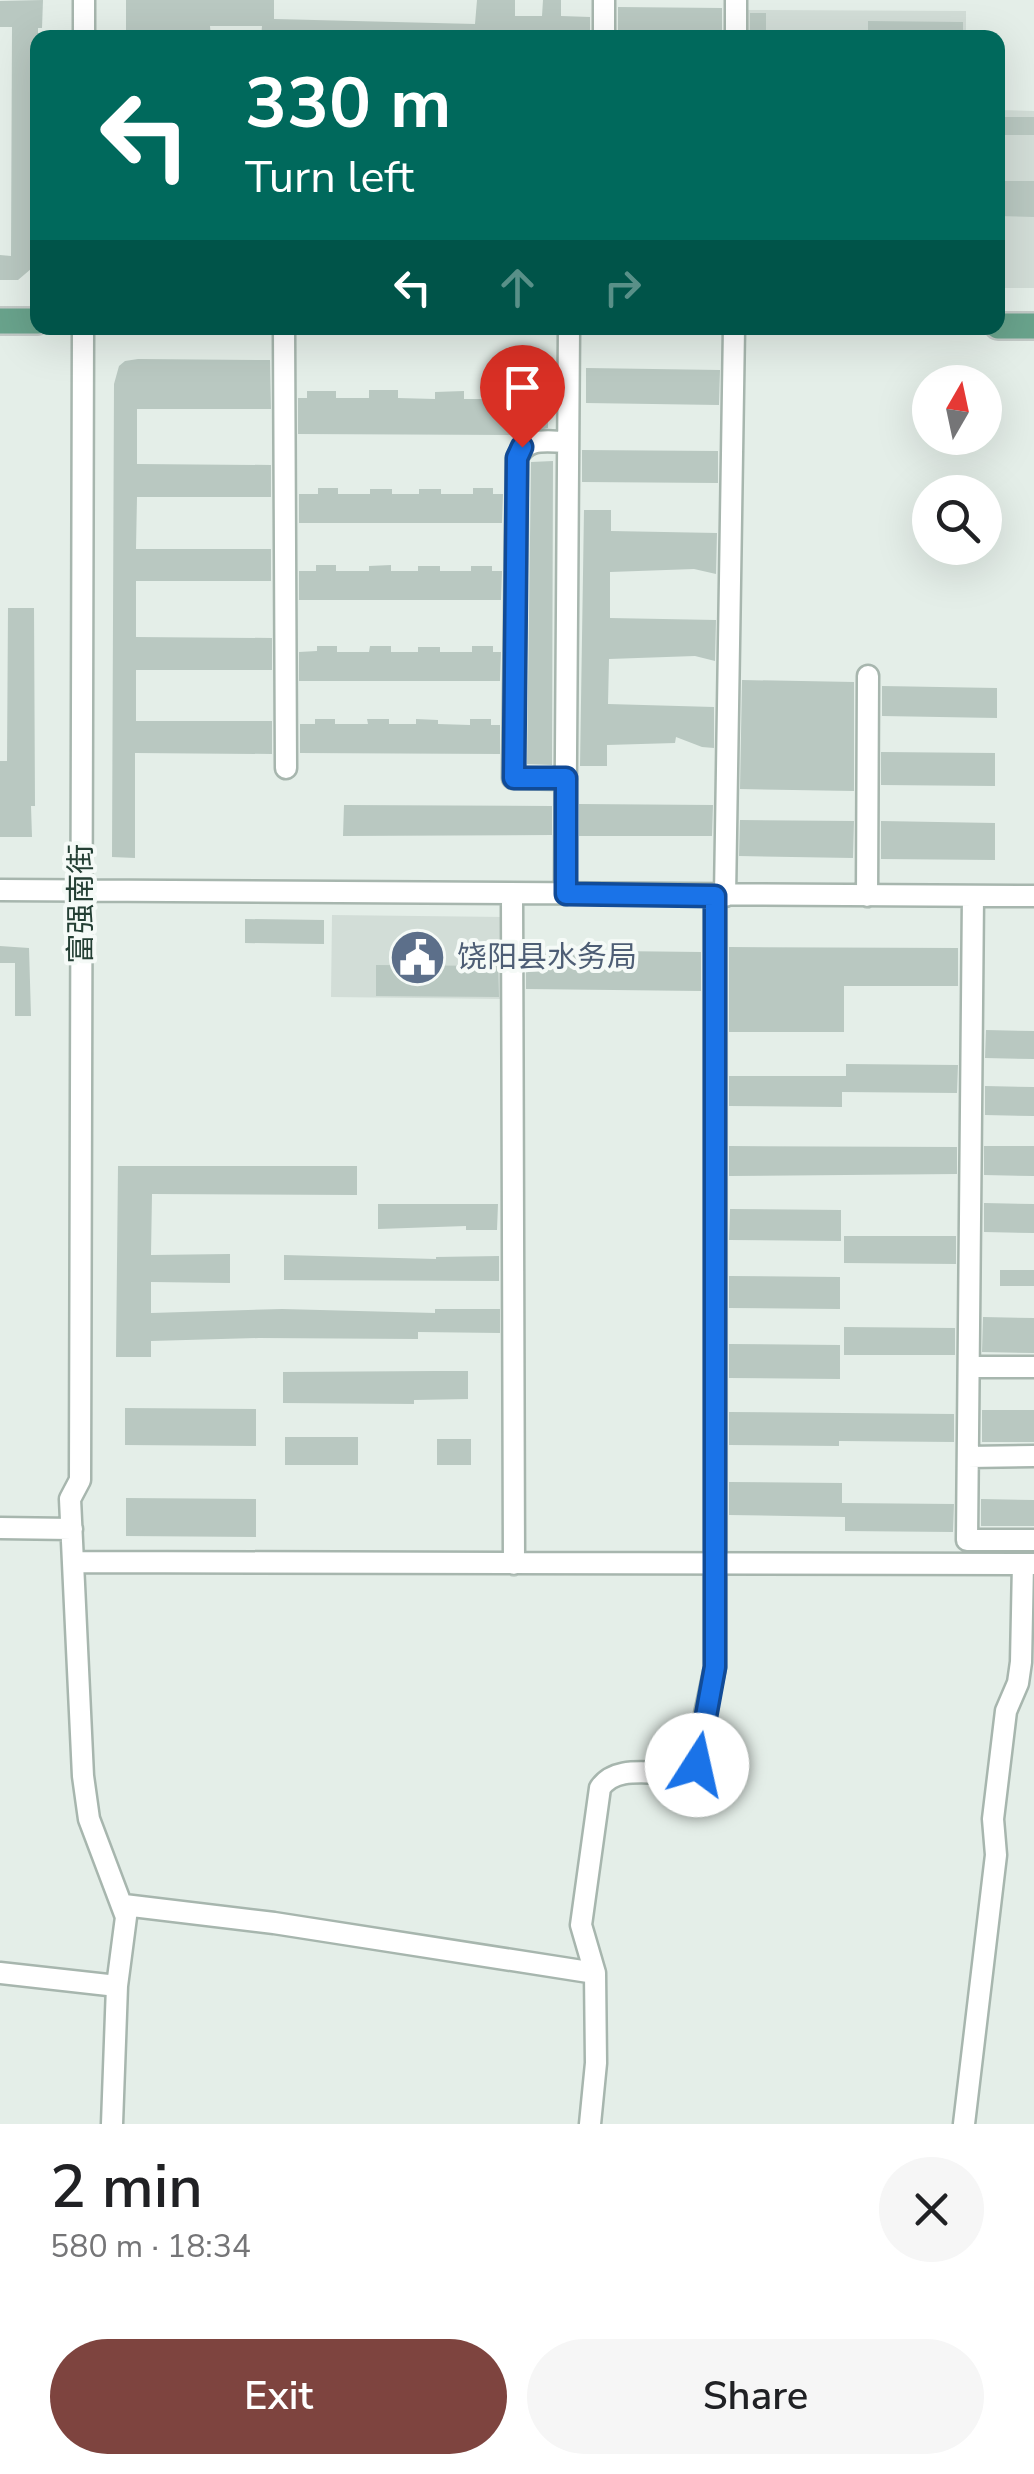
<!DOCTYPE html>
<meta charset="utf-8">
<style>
:root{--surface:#fff;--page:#f6f6f6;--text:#202124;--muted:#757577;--accent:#7e443f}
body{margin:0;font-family:"Nunito Sans","Noto Sans SC",sans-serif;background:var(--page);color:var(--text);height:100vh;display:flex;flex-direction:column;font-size:38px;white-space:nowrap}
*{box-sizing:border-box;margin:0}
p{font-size:32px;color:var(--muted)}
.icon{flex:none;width:55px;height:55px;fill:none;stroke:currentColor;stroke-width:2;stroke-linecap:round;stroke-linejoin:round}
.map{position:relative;height:2124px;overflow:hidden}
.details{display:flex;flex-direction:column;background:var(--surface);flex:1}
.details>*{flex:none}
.hud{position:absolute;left:30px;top:30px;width:975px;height:305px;border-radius:20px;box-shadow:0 10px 40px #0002;background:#00695c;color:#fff;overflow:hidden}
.needle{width:65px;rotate:9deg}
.controls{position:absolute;left:912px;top:365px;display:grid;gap:20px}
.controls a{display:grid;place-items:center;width:90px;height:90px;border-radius:50%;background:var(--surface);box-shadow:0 10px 40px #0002;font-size:50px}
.pin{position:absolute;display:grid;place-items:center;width:85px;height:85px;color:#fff;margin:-102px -42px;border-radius:50% 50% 50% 0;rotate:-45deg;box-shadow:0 0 10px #0007}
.pin .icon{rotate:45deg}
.me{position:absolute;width:110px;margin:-55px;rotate:10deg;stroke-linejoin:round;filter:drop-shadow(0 0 8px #0008)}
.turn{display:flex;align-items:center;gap:35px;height:210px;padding:0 50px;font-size:45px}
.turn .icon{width:130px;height:130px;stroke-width:2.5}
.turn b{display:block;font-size:70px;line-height:85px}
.lanes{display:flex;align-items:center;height:95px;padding:0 50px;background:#0003;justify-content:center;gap:50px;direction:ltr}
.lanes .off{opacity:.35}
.round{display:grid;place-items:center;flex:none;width:105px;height:105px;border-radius:52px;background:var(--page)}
.head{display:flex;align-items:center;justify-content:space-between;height:170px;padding:0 50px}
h1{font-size:60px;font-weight:600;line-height:75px}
.primary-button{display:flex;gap:20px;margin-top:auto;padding:20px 50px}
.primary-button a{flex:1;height:115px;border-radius:60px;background:var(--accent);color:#fff;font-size:40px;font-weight:600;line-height:115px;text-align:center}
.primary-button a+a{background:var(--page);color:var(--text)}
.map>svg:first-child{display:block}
.built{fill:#d2ddd7}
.building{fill:#b9c8c1}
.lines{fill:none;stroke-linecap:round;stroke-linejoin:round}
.minor-casing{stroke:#a7b6ae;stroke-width:25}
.major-casing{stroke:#c2c9c6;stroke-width:30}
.minor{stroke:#fff;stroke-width:20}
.major{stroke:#69a38c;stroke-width:25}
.route-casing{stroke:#114b97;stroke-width:25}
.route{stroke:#1a73e8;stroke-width:18}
.labels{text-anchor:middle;stroke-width:8;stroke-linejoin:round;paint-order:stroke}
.street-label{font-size:30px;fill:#243f34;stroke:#f5faf7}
.service-label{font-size:30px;fill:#4e5e75;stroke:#f5faf7;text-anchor:start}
</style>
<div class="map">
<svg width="1034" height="2124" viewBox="0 0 1034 2124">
<rect width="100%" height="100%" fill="#e4eee8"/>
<path class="built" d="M 741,10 L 966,11 L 966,37 L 741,38 Z
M 998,110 L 1034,111 L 1034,288 L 998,288 Z
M 332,915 L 505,917 L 504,999 L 331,997 Z"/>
<path class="building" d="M 43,0 L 42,28 L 38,28 L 38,263 L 18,280 L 0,280 L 0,255 L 11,256 L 12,27 L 0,27 L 0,1 Z
M 126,0 L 274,0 L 274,19 L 475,24 L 477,0 L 515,0 L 515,16 L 542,16 L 543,0 L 561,0 L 561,16 L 590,17 L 590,38 L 261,38 L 262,26 L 210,26 L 211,38 L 126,38 Z
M 618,7 L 722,8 L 722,37 L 618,36 Z
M 750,13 L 766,13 L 766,38 L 750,38 Z
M 868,21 L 963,22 L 963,38 L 868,38 Z
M 998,117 L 1034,117 L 1034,135 L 998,135 Z
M 998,181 L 1034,181 L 1034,217 L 998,216 Z
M 138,359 L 270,360 L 271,409 L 137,409 L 137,464 L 271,465 L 271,497 L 137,497 L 136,549 L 271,549 L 271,581 L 136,581 L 136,637 L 272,638 L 272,670 L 136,670 L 136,721 L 272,721 L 272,754 L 135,753 L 135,858 L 112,857 L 114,384 L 119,366 L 125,361 Z
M 586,368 L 720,370 L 719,405 L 586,403 Z
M 369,390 L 398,390 L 398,398 L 435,399 L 435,392 L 464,391 L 464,399 L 498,399 L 498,391 L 524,392 L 524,399 L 548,399 L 548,428 L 519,435 L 298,434 L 298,398 L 307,398 L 307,391 L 336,391 L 336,398 L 369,398 Z
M 582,450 L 718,451 L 718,483 L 582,482 Z
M 553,461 L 552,765 L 527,764 L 531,462 Z
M 318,488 L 338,488 L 338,494 L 370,494 L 370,489 L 392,489 L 392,494 L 419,494 L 419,489 L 441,489 L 441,494 L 473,494 L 473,488 L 493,488 L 493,494 L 503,494 L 502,523 L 299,523 L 299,494 L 318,494 Z
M 584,510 L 611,510 L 611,531 L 717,533 L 716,574 L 694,569 L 610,572 L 610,618 L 716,620 L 715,661 L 695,656 L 609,659 L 608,704 L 714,707 L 714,748 L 702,747 L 676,737 L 675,743 L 607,745 L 607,766 L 580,766 Z
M 316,565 L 336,565 L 336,571 L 369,571 L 369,566 L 391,565 L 391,571 L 418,571 L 418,566 L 440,566 L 440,571 L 471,571 L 471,566 L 492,566 L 492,571 L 502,571 L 501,600 L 299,600 L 299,571 L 316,571 Z
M 8,608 L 34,608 L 35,806 L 31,806 L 32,837 L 0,837 L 0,761 L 7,761 Z
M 317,646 L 337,646 L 337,652 L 369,652 L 370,646 L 391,646 L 391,652 L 418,652 L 418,647 L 440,647 L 440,652 L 472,652 L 472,646 L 493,646 L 493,652 L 501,652 L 500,681 L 299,681 L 299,652 L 317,651 Z
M 742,680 L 854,682 L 854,791 L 740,789 Z
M 882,686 L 997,688 L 997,718 L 882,716 Z
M 315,719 L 335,719 L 335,724 L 368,724 L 367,719 L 389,719 L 389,724 L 416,724 L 416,719 L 438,720 L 438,724 L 470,725 L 470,719 L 491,719 L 491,725 L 500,725 L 500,754 L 300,753 L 300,724 L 315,724 Z
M 881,752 L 995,753 L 995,786 L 881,785 Z
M 579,804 L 713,805 L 712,836 L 579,836 Z
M 344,805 L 552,806 L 552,835 L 343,836 Z
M 740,820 L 854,821 L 853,858 L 739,856 Z
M 881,821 L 995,823 L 995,860 L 881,859 Z
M 245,919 L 324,920 L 324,944 L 245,943 Z
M 0,946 L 29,948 L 31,1016 L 15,1016 L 15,963 L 0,963 Z
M 729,947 L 958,948 L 958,986 L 844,986 L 844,1032 L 729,1032 Z
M 526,950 L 701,952 L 701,991 L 526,989 Z
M 376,965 L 498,966 L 499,997 L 376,996 Z
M 986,1030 L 1034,1031 L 1034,1059 L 985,1058 Z
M 846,1064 L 958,1065 L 957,1093 L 842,1092 L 842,1107 L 729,1106 L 729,1076 L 846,1076 Z
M 985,1086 L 1034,1087 L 1034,1116 L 985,1115 Z
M 729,1146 L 957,1147 L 957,1174 L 729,1176 Z
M 984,1146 L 1034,1146 L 1034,1176 L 984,1175 Z
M 118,1166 L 357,1166 L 357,1195 L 152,1194 L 151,1255 L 230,1254 L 230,1283 L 151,1282 L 151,1313 L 282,1309 L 435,1313 L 435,1309 L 500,1309 L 500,1333 L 418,1332 L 418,1339 L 259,1338 L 151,1341 L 151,1357 L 116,1357 Z
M 984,1203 L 1034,1204 L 1034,1233 L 984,1232 Z
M 378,1204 L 498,1204 L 497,1230 L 466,1230 L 466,1226 L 378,1229 Z
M 730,1209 L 841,1210 L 841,1241 L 729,1240 Z
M 844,1236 L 956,1236 L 956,1264 L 844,1263 Z
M 284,1255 L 436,1259 L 436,1257 L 499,1256 L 499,1281 L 284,1280 Z
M 1000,1270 L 1034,1270 L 1034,1286 L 1000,1286 Z
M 729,1276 L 840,1277 L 840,1309 L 729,1308 Z
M 983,1317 L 1034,1318 L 1034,1353 L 982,1352 Z
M 844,1327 L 955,1328 L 955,1355 L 844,1355 Z
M 729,1344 L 840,1345 L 840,1379 L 729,1378 Z
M 435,1371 L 468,1371 L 468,1399 L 414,1400 L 414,1404 L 283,1403 L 283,1372 Z
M 125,1408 L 256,1409 L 256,1446 L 125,1445 Z
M 982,1410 L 1034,1410 L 1034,1442 L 982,1442 Z
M 729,1412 L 954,1414 L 954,1442 L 839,1441 L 839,1446 L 729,1445 Z
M 285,1437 L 358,1437 L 358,1465 L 285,1465 Z
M 437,1439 L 471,1439 L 471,1465 L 437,1465 Z
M 729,1482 L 842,1483 L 842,1503 L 954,1504 L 953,1532 L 845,1531 L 845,1517 L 729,1515 Z
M 126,1498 L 256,1499 L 256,1537 L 126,1536 Z
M 981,1499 L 1034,1500 L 1034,1526 L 981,1526 Z"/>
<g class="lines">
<defs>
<path id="minor" d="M 84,38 L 84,0
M 604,38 L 604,0
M 736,38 L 736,0
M 83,328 L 80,1480 L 70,1499 L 83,1776 L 89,1819 L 126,1917 L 117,1986 L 112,2124
M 284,328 L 286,768
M 566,779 L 513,778 L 517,458 C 527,436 547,442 568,442
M 0,890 L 1034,896
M 512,894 L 514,1564
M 565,894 L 569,328
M 725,896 L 734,328
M 867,896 L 868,676
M 973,896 L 967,1540 L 1034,1540
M 969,1367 L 1034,1367
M 968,1457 L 1034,1456
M 0,1528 L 72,1529
M 74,1562 L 1034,1564
M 124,1905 L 274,1923 L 595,1973
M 0,1973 L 117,1986
M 590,2124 L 596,2063 L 595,1973 L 581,1925 L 600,1788 C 619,1760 664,1780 693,1770 L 715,1667 L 715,895
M 964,2124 L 996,1855 L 993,1819 L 1006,1711 L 1018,1683 L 1021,1662 L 1023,1564"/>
<path id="major" d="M 0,321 L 38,321
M 998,326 L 1034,326"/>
</defs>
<use href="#minor" class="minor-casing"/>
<use href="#major" class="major-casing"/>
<use href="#minor" class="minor"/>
<use href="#major" class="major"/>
</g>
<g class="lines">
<defs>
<path id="route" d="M 522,447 L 517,458 L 514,778 L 566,778 L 566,894 L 715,896 L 715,1667 L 697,1765"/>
</defs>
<use href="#route" class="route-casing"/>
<use href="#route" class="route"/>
</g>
<defs>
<symbol id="civic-disc" viewBox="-11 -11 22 22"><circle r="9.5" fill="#5c6f8a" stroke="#f5faf7"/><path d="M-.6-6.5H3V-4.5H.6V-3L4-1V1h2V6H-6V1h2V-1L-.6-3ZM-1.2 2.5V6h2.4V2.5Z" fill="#fff"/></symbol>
</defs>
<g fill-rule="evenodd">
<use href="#civic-disc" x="386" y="926" width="63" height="63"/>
</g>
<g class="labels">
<g class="street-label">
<text transform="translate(81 904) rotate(-90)" y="10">富强南街</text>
</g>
<g class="service-label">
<text x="457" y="967">饶阳县水务局</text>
</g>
</g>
</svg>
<div class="controls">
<a><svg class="needle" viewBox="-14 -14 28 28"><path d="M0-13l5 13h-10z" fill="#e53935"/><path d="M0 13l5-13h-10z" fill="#757577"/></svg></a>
<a><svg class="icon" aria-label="search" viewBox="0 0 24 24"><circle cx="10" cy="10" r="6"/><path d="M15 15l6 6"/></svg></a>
</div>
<div class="pin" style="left:522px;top:447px;background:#d93025"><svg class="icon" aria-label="arrive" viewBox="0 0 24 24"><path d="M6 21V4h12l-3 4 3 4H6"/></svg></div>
<svg class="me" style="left:697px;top:1765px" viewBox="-20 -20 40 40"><circle r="19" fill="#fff"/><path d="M0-13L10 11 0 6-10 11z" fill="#1a73e8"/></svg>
<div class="hud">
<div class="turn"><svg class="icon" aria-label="left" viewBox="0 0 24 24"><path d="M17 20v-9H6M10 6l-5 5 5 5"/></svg><div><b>330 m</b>Turn left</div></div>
<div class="lanes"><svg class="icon" aria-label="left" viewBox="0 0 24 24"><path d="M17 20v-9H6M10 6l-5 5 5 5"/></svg><svg class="icon off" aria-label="ahead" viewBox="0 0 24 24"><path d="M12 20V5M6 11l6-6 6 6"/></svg><svg class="icon off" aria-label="right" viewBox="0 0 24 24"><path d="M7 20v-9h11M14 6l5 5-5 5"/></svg></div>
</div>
</div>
<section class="details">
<div class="head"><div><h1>2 min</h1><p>580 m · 18:34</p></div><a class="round"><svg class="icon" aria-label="close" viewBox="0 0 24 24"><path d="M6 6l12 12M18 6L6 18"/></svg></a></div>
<div class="primary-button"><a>Exit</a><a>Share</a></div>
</section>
